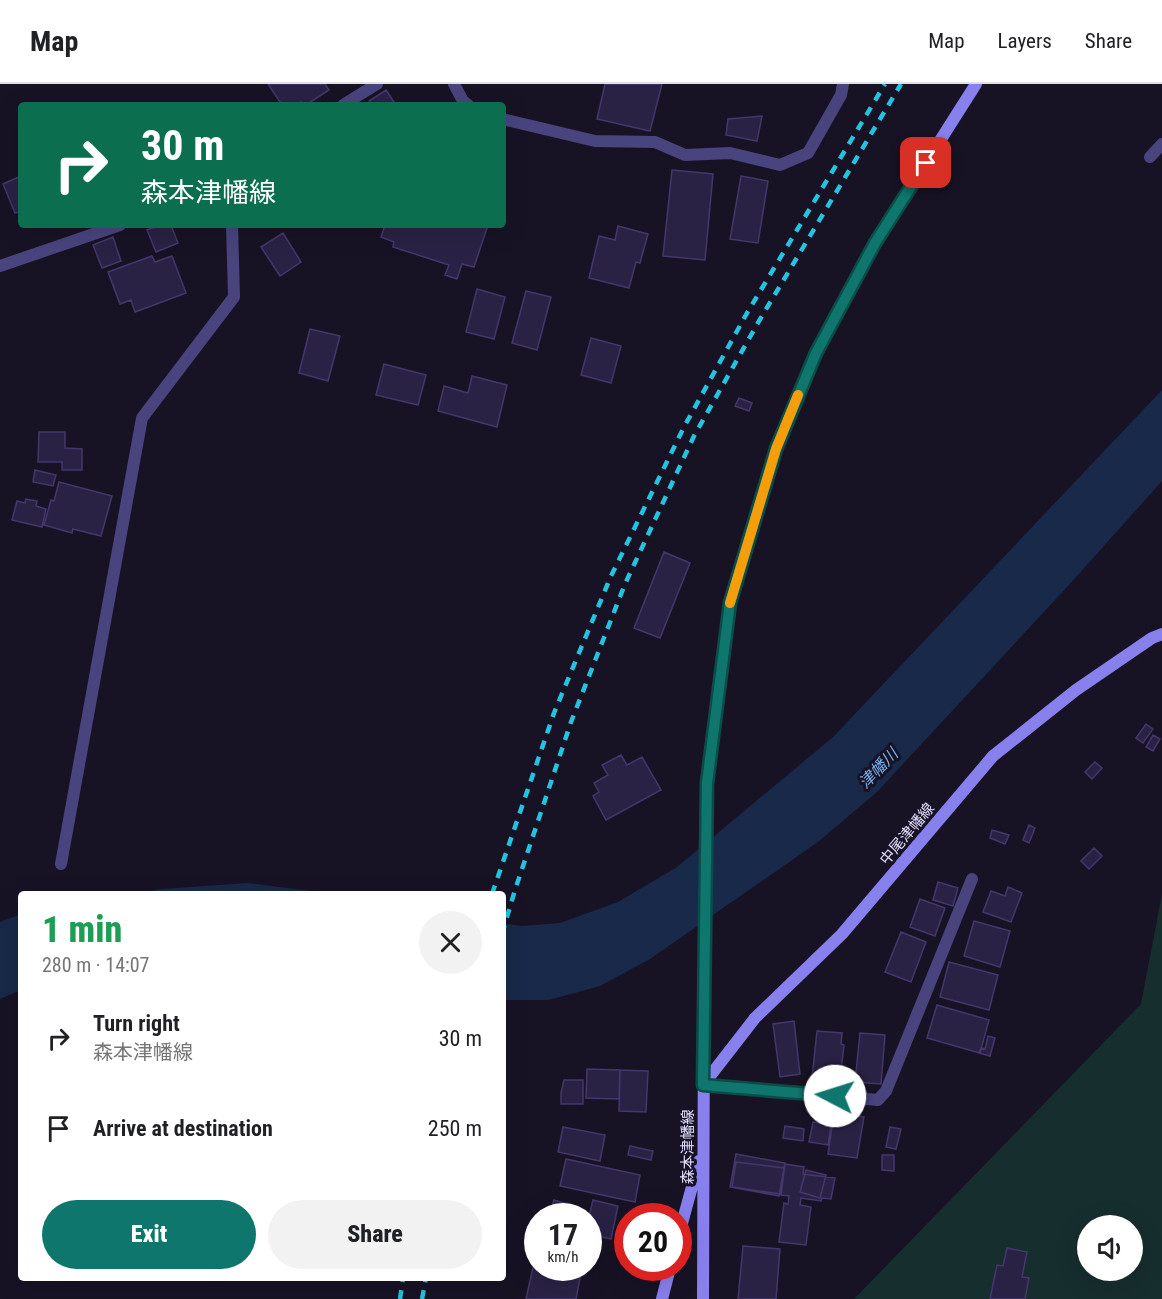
<!DOCTYPE html>
<meta charset="utf-8">
<style>
:root{--surface:#fff;--page:#f2f2f2;--text:#202124;--muted:#757577;--line:#e0e0e0;--accent:#0f766e}
body{margin:0;font-family:"Roboto Condensed","Noto Sans JP",sans-serif;background:var(--page);color:var(--text);height:100vh;display:flex;flex-direction:column;font-size:22px;white-space:nowrap}
*{box-sizing:border-box;margin:0}
p{font-size:20px;color:var(--muted)}
.icon{flex:none;width:33px;height:33px;fill:none;stroke:currentColor;stroke-width:2;stroke-linecap:round;stroke-linejoin:round}
.map{position:relative;flex:1;overflow:hidden}
.side{position:absolute;left:18px;top:807px;width:488px;height:390px;display:flex;flex-direction:column;background:var(--surface);border-radius:6px;box-shadow:0 6px 24px #0002}
.side>*{flex:none}
.guide{position:absolute;left:18px;top:18px;width:488px;height:126px;border-radius:6px;box-shadow:0 6px 24px #0002;background:#0b6e4f;color:#fff;overflow:hidden}
.fabs{position:absolute;left:1077px;top:1131px;display:grid;gap:12px}
.fabs a{display:grid;place-items:center;width:66px;height:66px;border-radius:50%;background:var(--surface);box-shadow:0 6px 24px #0002;font-size:30px}
.speed{position:absolute;left:524px;top:1119px;display:flex;gap:12px;font-size:30px;font-weight:700;text-align:center}
.speed>*{display:grid;place-content:center;width:78px;height:78px;border-radius:50%;background:var(--surface);box-shadow:0 6px 24px #0002;line-height:1}
.speed small{font-size:15px;font-weight:400}
.speed .limit{border:9px solid #d22;background:#fff;color:#111}
.pin{position:absolute;display:grid;place-items:center;width:51px;height:51px;color:#fff;margin:-26px;border-radius:12px;box-shadow:0 3px 9px #0006}
.me{position:absolute;width:66px;margin:-33px;rotate:275deg;stroke-linejoin:round;filter:drop-shadow(0 0 4px #0008)}
.turn{display:flex;align-items:center;gap:21px;height:126px;padding:0 24px;font-size:27px}
.turn .icon{width:78px;height:78px;stroke-width:2.5}
.turn b{display:block;font-size:42px;line-height:51px}
.round{display:grid;place-items:center;flex:none;width:63px;height:63px;border-radius:32px;background:var(--page)}
.summary{display:flex;align-items:center;justify-content:space-between;height:102px;padding:0 24px}
h1{font-size:36px;font-weight:800;line-height:45px;color:#1e9e55}
.button{display:flex;gap:12px;margin-top:auto;padding:12px 24px}
.button a{flex:1;height:69px;border-radius:36px;background:var(--accent);color:#fff;font-size:24px;font-weight:800;line-height:69px;text-align:center}
.button a+a{background:var(--page);color:var(--text)}
ul{padding:0;list-style:none}
li{display:flex;align-items:center;gap:18px;height:90px;padding:0 24px}
li div{flex:1}
li b{display:block;font-size:22px}
li em{font-style:normal}
header{display:flex;align-items:center;gap:36px;box-sizing:border-box;height:84px;padding:0 30px;background:var(--surface);border-bottom:2px solid var(--line)}
header strong{font-size:28px}
nav{display:flex;gap:33px;margin-inline-start:auto;font-size:21px}
.map>svg:first-child{display:block}
.green{fill:#172e2e;fill-rule:evenodd}
.water{fill:#182949}
.building{fill:#2a2244;stroke:#44376c;stroke-width:1.5}
.lines{fill:none;stroke-linecap:round;stroke-linejoin:round}
.lane{stroke:#49447e;stroke-width:12}
.street{stroke:#49447e;stroke-width:12}
.secondary{stroke:#8880ed;stroke-width:12}
.rail{stroke:#23c4e0;stroke-width:4.5;stroke-dasharray:9 8;stroke-linecap:butt}
.route-casing{stroke:#0a4d48;stroke-width:15}
.route{stroke:#0f766e;stroke-width:10}
.slow{stroke:#f59e0b;stroke-width:10}
.labels{text-anchor:middle;stroke-width:6;stroke-linejoin:round;paint-order:stroke}
.street-label{font-size:15px;fill:#e1dcfa;stroke:#171325}
.water-label{font-size:16px;font-style:italic;fill:#78b1ec;stroke:#171325}
</style>
<header>
<strong>Map</strong>
<nav><a>Map</a><a>Layers</a><a>Share</a></nav>
</header>
<div class="map">
<svg width="1162" height="1215" viewBox="0 0 1162 1215">
<rect width="100%" height="100%" fill="#171325"/>
<path class="green" d="M 1162,810 L 1162,1215 L 854,1215 L 1141,920 ZM 1088,1142 L 1132,1142 L 1132,1186 L 1088,1186 Z"/>
<path class="water" d="M 1162,306 L 1162,397 L 1068,502 L 877,708 L 818,758 L 650,875 L 600,902 L 549,916 L 503,916 L 502,839 L 522,842 L 560,839 L 618,818 L 677,783 L 833,653 Z
M 249,799 L 334,810 L 135,810 L 161,805 Z
M 21,830 L 21,906 L 0,915 L 0,838 Z"/>
<path class="building" d="M 268,0 L 325,0 L 329,6 L 306,21 L 303,21 L 301,18 L 298,21 L 282,21 Z
M 605,0 L 662,0 L 650,47 L 597,35 Z
M 386,6 L 396,21 L 372,21 L 369,17 Z
M 762,32 L 757,57 L 726,51 L 728,35 Z
M 672,86 L 713,90 L 705,176 L 663,172 Z
M 21,92 L 21,127 L 15,129 L 3,100 Z
M 741,92 L 768,97 L 758,159 L 730,155 Z
M 160,141 L 171,141 L 178,159 L 156,168 L 147,146 Z
M 385,141 L 488,141 L 474,183 L 462,180 L 457,195 L 445,191 L 449,181 L 393,163 L 394,158 L 381,153 Z
M 618,142 L 648,150 L 640,179 L 636,178 L 629,204 L 589,194 L 599,152 L 615,156 Z
M 283,149 L 301,178 L 280,192 L 261,163 Z
M 113,153 L 121,177 L 102,184 L 93,161 Z
M 152,172 L 155,178 L 172,172 L 186,209 L 135,228 L 131,216 L 120,220 L 108,188 Z
M 477,205 L 505,213 L 494,255 L 466,248 Z
M 526,207 L 551,213 L 537,266 L 512,259 Z
M 310,245 L 340,252 L 328,297 L 299,289 Z
M 591,254 L 621,262 L 611,299 L 581,291 Z
M 384,280 L 426,291 L 418,321 L 376,311 Z
M 472,292 L 507,301 L 497,343 L 438,327 L 444,302 L 468,309 Z
M 739,314 L 752,319 L 749,327 L 735,322 Z
M 39,348 L 65,348 L 65,364 L 82,365 L 82,386 L 62,386 L 62,378 L 38,378 Z
M 35,386 L 56,391 L 53,402 L 33,398 Z
M 59,398 L 112,412 L 101,452 L 73,445 L 72,449 L 44,441 L 51,416 L 54,417 Z
M 26,415 L 37,417 L 36,422 L 46,425 L 42,443 L 12,436 L 17,417 L 25,419 Z
M 664,468 L 690,479 L 660,554 L 634,544 Z
M 1146,640 L 1153,645 L 1143,659 L 1136,654 Z
M 1153,651 L 1160,655 L 1153,667 L 1146,663 Z
M 621,671 L 627,681 L 642,673 L 661,706 L 606,736 L 593,712 L 599,708 L 594,699 L 608,691 L 602,681 Z
M 1095,678 L 1102,684 L 1092,695 L 1085,688 Z
M 1029,741 L 1035,744 L 1029,759 L 1023,756 Z
M 992,746 L 1009,751 L 1005,760 L 990,754 Z
M 1094,764 L 1102,772 L 1089,785 L 1081,777 Z
M 938,798 L 958,804 L 953,822 L 933,816 Z
M 1008,803 L 1022,809 L 1011,838 L 983,828 L 991,807 L 1005,812 Z
M 920,815 L 945,824 L 935,852 L 910,843 Z
M 974,837 L 1010,847 L 1000,883 L 964,872 Z
M 901,848 L 926,858 L 911,898 L 885,888 Z
M 949,878 L 998,891 L 989,926 L 940,913 Z
M 937,921 L 989,936 L 980,969 L 927,954 Z
M 794,937 L 800,990 L 780,993 L 773,940 Z
M 817,947 L 842,949 L 841,960 L 844,961 L 840,997 L 812,994 Z
M 860,949 L 885,951 L 881,1000 L 855,998 Z
M 988,952 L 995,954 L 990,972 L 979,969 L 981,964 L 985,965 Z
M 587,985 L 620,986 L 619,1015 L 586,1014 Z
M 620,986 L 648,987 L 646,1028 L 619,1027 Z
M 564,996 L 583,996 L 583,1020 L 561,1020 L 561,1009 Z
M 834,1029 L 864,1033 L 857,1074 L 828,1070 Z
M 813,1038 L 831,1040 L 828,1061 L 809,1058 Z
M 785,1042 L 804,1045 L 803,1057 L 783,1054 Z
M 563,1043 L 605,1051 L 600,1077 L 558,1068 Z
M 890,1043 L 901,1045 L 896,1065 L 886,1063 Z
M 630,1062 L 653,1067 L 651,1076 L 628,1071 Z
M 736,1070 L 785,1079 L 779,1112 L 730,1103 Z
M 882,1071 L 894,1071 L 894,1087 L 882,1086 Z
M 566,1075 L 640,1091 L 635,1118 L 560,1102 Z
M 736,1078 L 784,1084 L 780,1110 L 732,1103 Z
M 785,1080 L 804,1083 L 803,1090 L 835,1094 L 831,1115 L 822,1114 L 821,1117 L 801,1114 L 800,1121 L 811,1123 L 806,1161 L 779,1158 L 784,1119 L 788,1120 L 789,1112 L 781,1111 Z
M 806,1086 L 826,1091 L 820,1114 L 800,1108 Z
M 554,1116 L 575,1122 L 572,1132 L 549,1132 Z
M 593,1116 L 618,1122 L 611,1155 L 588,1150 L 588,1137 Z
M 743,1162 L 780,1165 L 776,1215 L 738,1215 Z
M 1007,1164 L 1027,1168 L 1022,1193 L 1029,1194 L 1025,1215 L 990,1215 L 997,1181 L 1003,1182 Z
M 534,1179 L 537,1179 L 537,1184 L 556,1184 L 581,1189 L 576,1215 L 526,1215 Z"/>
<g class="lines">
<path class="lane" d="M 1150,73 L 1162,60
M 703,1001 L 878,1016 L 886,1007 L 972,795"/>
<path class="street" d="M 454,0 L 463,17 L 468,21
M 343,21 L 377,0
M 502,35 L 595,57 L 655,58 L 685,71 L 730,69 L 780,81 L 808,69 L 841,11 L 843,0
M 0,182 L 120,141
M 61,780 L 142,334 L 234,213 L 232,141"/>
<path class="secondary" d="M 703,1001 L 755,934 L 842,850 L 993,672 L 1076,606 L 1152,554 L 1162,550
M 678,1154 L 699,1077
M 662,1215 L 670,1184
M 703,1215 L 704,922 L 707,699 L 730,519 L 776,365 L 816,269 L 875,159 L 976,0"/>
<path class="rail" d="M 492,810 L 554,629 L 611,492 L 684,343 L 747,229 L 885,0
M 502,850 L 515,806 L 571,638 L 625,500 L 694,352 L 759,237 L 901,0
M 400,1215 L 403,1194
M 422,1215 L 426,1194"/>
</g>
<g class="lines">
<defs>
<path id="route" d="M 835,1012 L 703,1001 L 707,699 L 730,519 L 776,365 L 816,269 L 875,159 L 926,79"/>
</defs>
<use href="#route" class="route-casing"/>
<use href="#route" class="route"/>
<path class="slow" d="M 730,519 L 776,365 L 798,311"/>
</g>
<g class="labels">
<g class="street-label">
<text transform="translate(907 750) rotate(-50)" y="5">中尾津幡線</text>
<text transform="translate(688 1063) rotate(-90)" y="5">森本津幡線</text>
</g>
<g class="water-label">
<text transform="translate(878 684) rotate(-46)" y="6">津幡川</text>
</g>
</g>
</svg>
<div class="fabs">
<a><svg class="icon" aria-label="sound" viewBox="0 0 24 24"><path d="M4 9h4l5-4v14l-5-4H4zM17 9q2 3 0 6"/></svg></a>
</div>
<div class="speed"><div>17<small>km/h</small></div><div class="limit">20</div></div>
<div class="pin" style="left:926px;top:79px;background:#d93025"><svg class="icon" aria-label="arrive" viewBox="0 0 24 24"><path d="M6 21V4h12l-3 4 3 4H6"/></svg></div>
<svg class="me" style="left:835px;top:1012px" viewBox="-20 -20 40 40"><circle r="19" fill="#fff"/><path d="M0-13L10 11 0 6-10 11z" fill="#0f766e"/></svg>
<div class="guide">
<div class="turn"><svg class="icon" aria-label="right" viewBox="0 0 24 24"><path d="M7 20v-9h11M14 6l5 5-5 5"/></svg><div><b>30 m</b>森本津幡線</div></div>
</div>
<section class="side">
<div class="summary"><div><h1>1 min</h1><p>280 m · 14:07</p></div><a class="round"><svg class="icon" aria-label="close" viewBox="0 0 24 24"><path d="M6 6l12 12M18 6L6 18"/></svg></a></div>
<ul>
<li><svg class="icon" aria-label="right" viewBox="0 0 24 24"><path d="M7 20v-9h11M14 6l5 5-5 5"/></svg><div><b>Turn right</b><p>森本津幡線</p></div><em>30 m</em></li>
<li><svg class="icon" aria-label="arrive" viewBox="0 0 24 24"><path d="M6 21V4h12l-3 4 3 4H6"/></svg><div><b>Arrive at destination</b></div><em>250 m</em></li>
</ul>
<div class="button"><a>Exit</a><a>Share</a></div>
</section>
</div>
